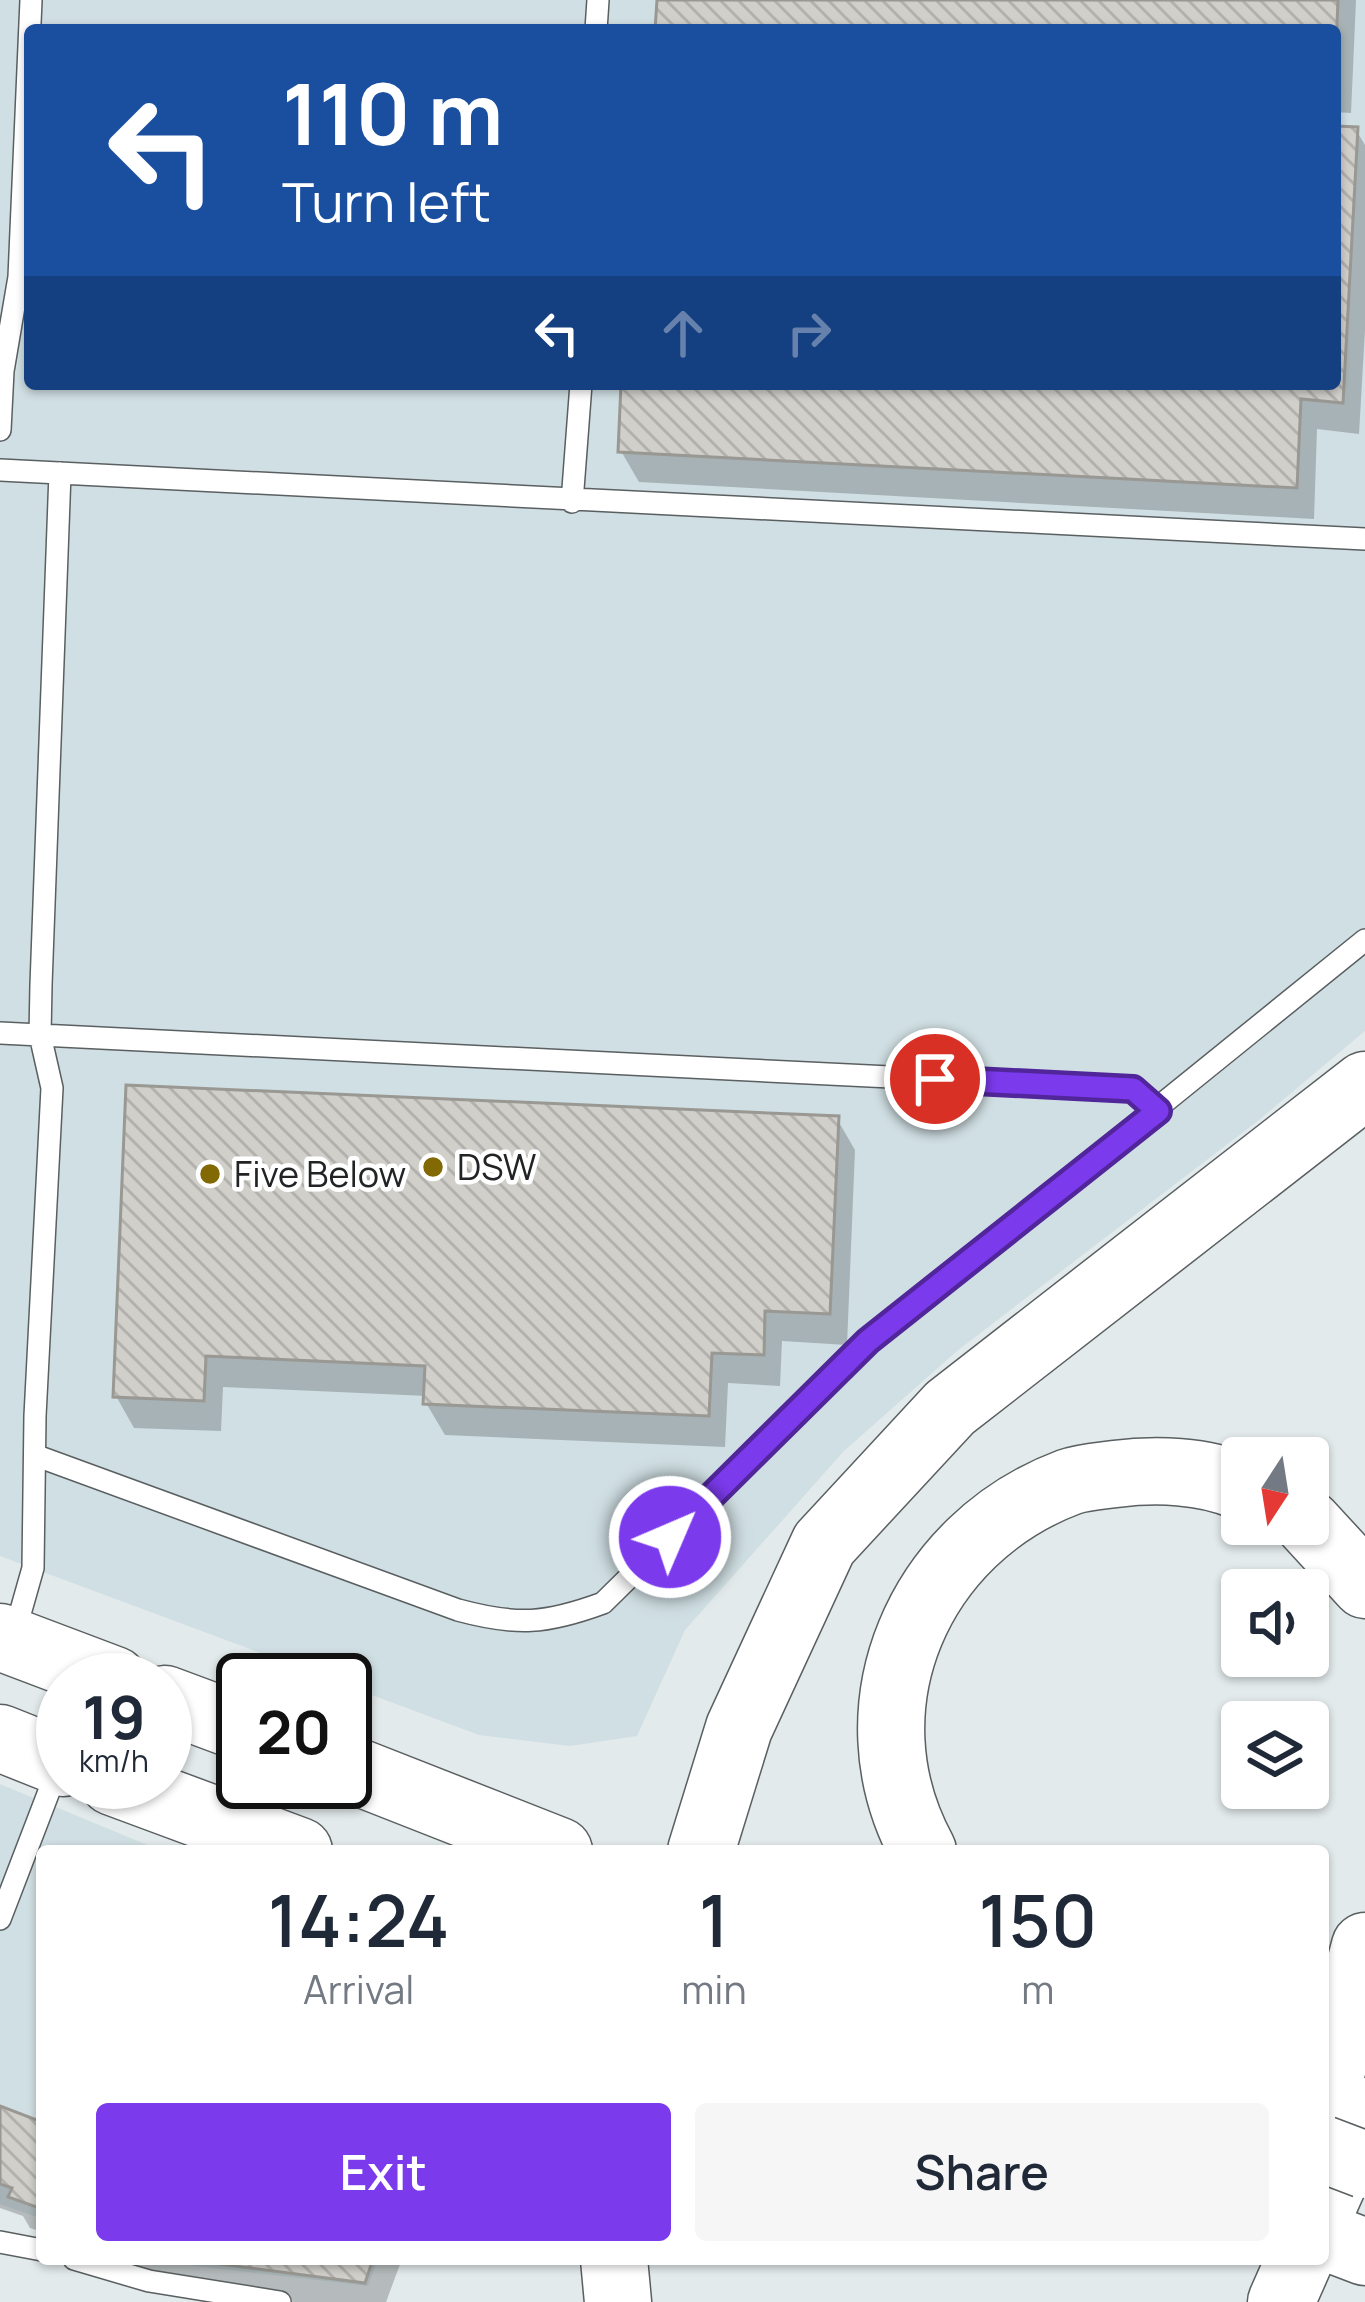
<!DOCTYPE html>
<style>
:root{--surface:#fff;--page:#f6f6f7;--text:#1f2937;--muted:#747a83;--accent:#7c3aed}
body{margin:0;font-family:Manrope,sans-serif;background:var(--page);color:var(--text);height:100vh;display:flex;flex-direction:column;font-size:45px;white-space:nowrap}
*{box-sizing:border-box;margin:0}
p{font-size:39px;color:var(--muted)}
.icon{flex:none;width:66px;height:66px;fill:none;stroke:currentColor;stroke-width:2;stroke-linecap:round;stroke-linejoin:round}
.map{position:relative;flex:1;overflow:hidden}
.details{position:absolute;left:36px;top:1845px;width:1293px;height:420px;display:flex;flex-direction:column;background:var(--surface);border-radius:12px;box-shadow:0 3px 9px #0004}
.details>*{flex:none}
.hud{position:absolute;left:24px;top:24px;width:1317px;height:366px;border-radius:12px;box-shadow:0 3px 9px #0004;background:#1a4fa0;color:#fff;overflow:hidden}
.needle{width:78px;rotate:192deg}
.controls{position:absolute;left:1221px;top:1437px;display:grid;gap:24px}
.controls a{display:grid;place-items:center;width:108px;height:108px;border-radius:12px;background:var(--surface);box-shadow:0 3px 9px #0004;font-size:60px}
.speed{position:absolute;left:36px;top:1653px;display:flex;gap:24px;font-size:60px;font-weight:700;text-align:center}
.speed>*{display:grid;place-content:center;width:156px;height:156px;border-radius:50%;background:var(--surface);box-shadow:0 3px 9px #0004;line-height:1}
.speed small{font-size:30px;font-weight:400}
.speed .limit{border:6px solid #111;border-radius:18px;background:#fff;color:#111}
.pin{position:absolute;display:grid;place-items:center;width:102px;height:102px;color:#fff;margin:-51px;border:6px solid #fff;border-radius:50%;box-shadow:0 3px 12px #0007}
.me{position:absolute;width:132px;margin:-66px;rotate:45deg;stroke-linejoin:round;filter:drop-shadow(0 0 9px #0008)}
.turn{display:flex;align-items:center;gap:42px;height:252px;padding:0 60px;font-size:54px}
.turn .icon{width:156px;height:156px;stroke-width:2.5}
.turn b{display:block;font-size:84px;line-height:102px}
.lanes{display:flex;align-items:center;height:114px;padding:0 60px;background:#0003;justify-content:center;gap:60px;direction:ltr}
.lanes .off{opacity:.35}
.eta{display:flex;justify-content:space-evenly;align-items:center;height:204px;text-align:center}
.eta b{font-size:72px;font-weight:600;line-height:84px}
.cta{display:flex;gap:24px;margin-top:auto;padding:24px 60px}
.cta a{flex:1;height:138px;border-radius:12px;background:var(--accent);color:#fff;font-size:48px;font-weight:600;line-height:138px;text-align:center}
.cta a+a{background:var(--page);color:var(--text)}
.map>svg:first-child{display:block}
.built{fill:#d0dfe3;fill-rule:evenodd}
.shadow{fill:#0003}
.building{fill:url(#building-back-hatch);stroke:#999893;stroke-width:3}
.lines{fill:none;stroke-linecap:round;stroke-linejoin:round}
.service-casing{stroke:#5a5f61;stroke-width:24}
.primary-casing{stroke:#5a5f61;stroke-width:69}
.motorway-casing{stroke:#5a5f61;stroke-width:69}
.service{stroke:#fff;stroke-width:21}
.primary{stroke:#fff;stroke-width:66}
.motorway{stroke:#fff;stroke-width:66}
.primary-bridge-casing{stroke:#5a5f61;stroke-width:69;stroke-linecap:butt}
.primary-bridge{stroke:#fff;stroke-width:66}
.route-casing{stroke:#51269a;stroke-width:30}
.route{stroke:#7c3aed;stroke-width:21}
.poi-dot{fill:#836903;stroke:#fff;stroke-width:4.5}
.labels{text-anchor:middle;stroke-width:9;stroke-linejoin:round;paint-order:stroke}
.poi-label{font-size:36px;fill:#212324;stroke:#fff;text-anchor:start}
</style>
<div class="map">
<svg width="1365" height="2302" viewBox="0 0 1365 2302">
<defs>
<pattern id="building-back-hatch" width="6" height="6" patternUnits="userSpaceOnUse" patternTransform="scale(3)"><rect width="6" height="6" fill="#d0cfca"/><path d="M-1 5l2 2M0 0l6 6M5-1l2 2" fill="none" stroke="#b2b1ad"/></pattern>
</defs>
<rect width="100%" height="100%" fill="#e3eaeb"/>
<path class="built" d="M 0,0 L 1365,0 L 1365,1031 L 1259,1120 L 957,1351 L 844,1451 L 685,1630 L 637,1736 L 570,1746 L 479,1735 L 345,1685 L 345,1680 L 333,1680 L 0,1556 ZM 30,30 L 1335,30 L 1335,384 L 30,384 Z
M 0,1784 L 162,1851 L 42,1851 L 42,2219 L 0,2204 Z
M 163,2259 L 378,2259 L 368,2286 L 179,2264 Z"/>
<path class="shadow" d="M 660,0 L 1356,0 L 1351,113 L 1335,112 L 1335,30 L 658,30 Z
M 1335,129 L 1356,130 L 1365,145 L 1365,330 L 1359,434 L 1317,429 L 1314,519 L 639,482 L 621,451 L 624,384 L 1335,384 Z
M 128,1089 L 837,1119 L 855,1150 L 847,1345 L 782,1341 L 780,1386 L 728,1383 L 725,1447 L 445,1435 L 426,1403 L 427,1396 L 223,1387 L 221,1431 L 134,1428 L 116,1396 Z
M 0,2109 L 42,2125 L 42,2232 L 30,2228 L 23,2216 L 0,2208 Z
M 116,2259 L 402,2259 L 386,2302 L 294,2302 L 201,2290 Z"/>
<path class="building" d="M 657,0 L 1338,0 L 1335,73 L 1335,30 L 655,30 Z
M 1335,126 L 1358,127 L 1343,403 L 1301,399 L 1297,488 L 618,452 L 621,384 L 1335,384 Z
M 126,1085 L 839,1116 L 830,1314 L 765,1311 L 764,1355 L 712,1353 L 709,1416 L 423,1404 L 425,1366 L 206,1356 L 204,1401 L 113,1397 Z
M 0,2106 L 42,2122 L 42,2209 L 8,2197 L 12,2188 L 0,2184 Z
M 182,2259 L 373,2259 L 365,2283 Z"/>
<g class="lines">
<defs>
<path id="service" d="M 596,30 L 598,0
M 0,430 L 3,371 L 19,277 L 31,0
M 0,470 L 1365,539
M 572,502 L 581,384
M 0,1033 L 1133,1089 L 1158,1111
M 37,1456 L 458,1610 C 517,1626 546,1624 603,1603 L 869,1341 L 1365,940
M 14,1635 L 33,1568 L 35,1416 L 52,1088 L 40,1035 L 41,985 L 60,473
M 0,1919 L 58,1768
M 0,2242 L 42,2250
M 74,2259 L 149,2281 L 280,2302"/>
<path id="primary" d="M 0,1637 L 114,1680
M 165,1699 L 243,1728
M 0,1738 L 63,1763
M 345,1767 L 559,1851
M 113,1782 L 299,1851
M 1323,2236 L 1365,2252"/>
<path id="motorway" d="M 1308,1523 L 1365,1585
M 210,1819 L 259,1851
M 701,1851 L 739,1728 L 824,1544 L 950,1408 L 1365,1085
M 923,1851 C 844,1707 919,1538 1069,1482 C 1083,1477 1100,1476 1115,1474 C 1155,1469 1204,1470 1242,1487
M 1323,2104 L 1365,1946
M 1323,2206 L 1365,2111
M 614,2259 L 618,2302
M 1281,2302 L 1300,2259"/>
</defs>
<use href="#service" class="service-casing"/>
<use href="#primary" class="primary-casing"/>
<use href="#motorway" class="motorway-casing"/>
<use href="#service" class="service"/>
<use href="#primary" class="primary"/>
<use href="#motorway" class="motorway"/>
<defs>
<path id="primary-bridge" d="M 1323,2149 L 1365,2165"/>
</defs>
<use href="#primary-bridge" class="primary-bridge-casing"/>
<use href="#primary-bridge" class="primary-bridge"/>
</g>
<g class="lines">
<defs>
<path id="route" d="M 670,1537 L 868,1341 L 1158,1111 L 1133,1089 L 935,1079"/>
</defs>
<use href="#route" class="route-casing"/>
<use href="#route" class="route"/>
</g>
<g class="poi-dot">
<circle cx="433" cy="1167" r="12"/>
<circle cx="210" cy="1174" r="12"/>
</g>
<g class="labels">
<g class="poi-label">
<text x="457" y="1180">DSW</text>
<text x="234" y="1187">Five Below</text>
</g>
</g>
</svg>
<div class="controls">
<a><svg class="needle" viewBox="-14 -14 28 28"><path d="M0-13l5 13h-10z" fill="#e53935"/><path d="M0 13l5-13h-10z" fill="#747a83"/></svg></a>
<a><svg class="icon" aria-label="sound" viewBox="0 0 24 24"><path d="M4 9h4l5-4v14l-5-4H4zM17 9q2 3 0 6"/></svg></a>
<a><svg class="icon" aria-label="layers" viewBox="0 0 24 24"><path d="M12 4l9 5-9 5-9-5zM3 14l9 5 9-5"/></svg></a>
</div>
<div class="speed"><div>19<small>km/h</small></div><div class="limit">20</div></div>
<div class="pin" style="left:935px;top:1079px;background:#d93025"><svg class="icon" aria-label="arrive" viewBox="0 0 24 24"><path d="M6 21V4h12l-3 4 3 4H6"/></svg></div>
<svg class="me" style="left:670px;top:1537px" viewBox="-20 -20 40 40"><circle r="17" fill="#7c3aed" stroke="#fff" stroke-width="3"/><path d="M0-11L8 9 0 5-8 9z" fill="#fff"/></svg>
<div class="hud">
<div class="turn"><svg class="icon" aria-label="left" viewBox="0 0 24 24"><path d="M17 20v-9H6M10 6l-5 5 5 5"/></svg><div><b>110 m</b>Turn left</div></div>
<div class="lanes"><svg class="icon" aria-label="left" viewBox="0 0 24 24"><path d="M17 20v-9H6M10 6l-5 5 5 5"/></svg><svg class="icon off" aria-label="ahead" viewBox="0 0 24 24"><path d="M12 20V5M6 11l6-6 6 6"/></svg><svg class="icon off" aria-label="right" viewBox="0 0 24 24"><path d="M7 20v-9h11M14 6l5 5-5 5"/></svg></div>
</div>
<section class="details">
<div class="eta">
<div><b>14:24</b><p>Arrival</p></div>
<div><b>1</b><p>min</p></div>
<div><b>150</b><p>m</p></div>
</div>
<div class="cta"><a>Exit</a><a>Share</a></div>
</section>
</div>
